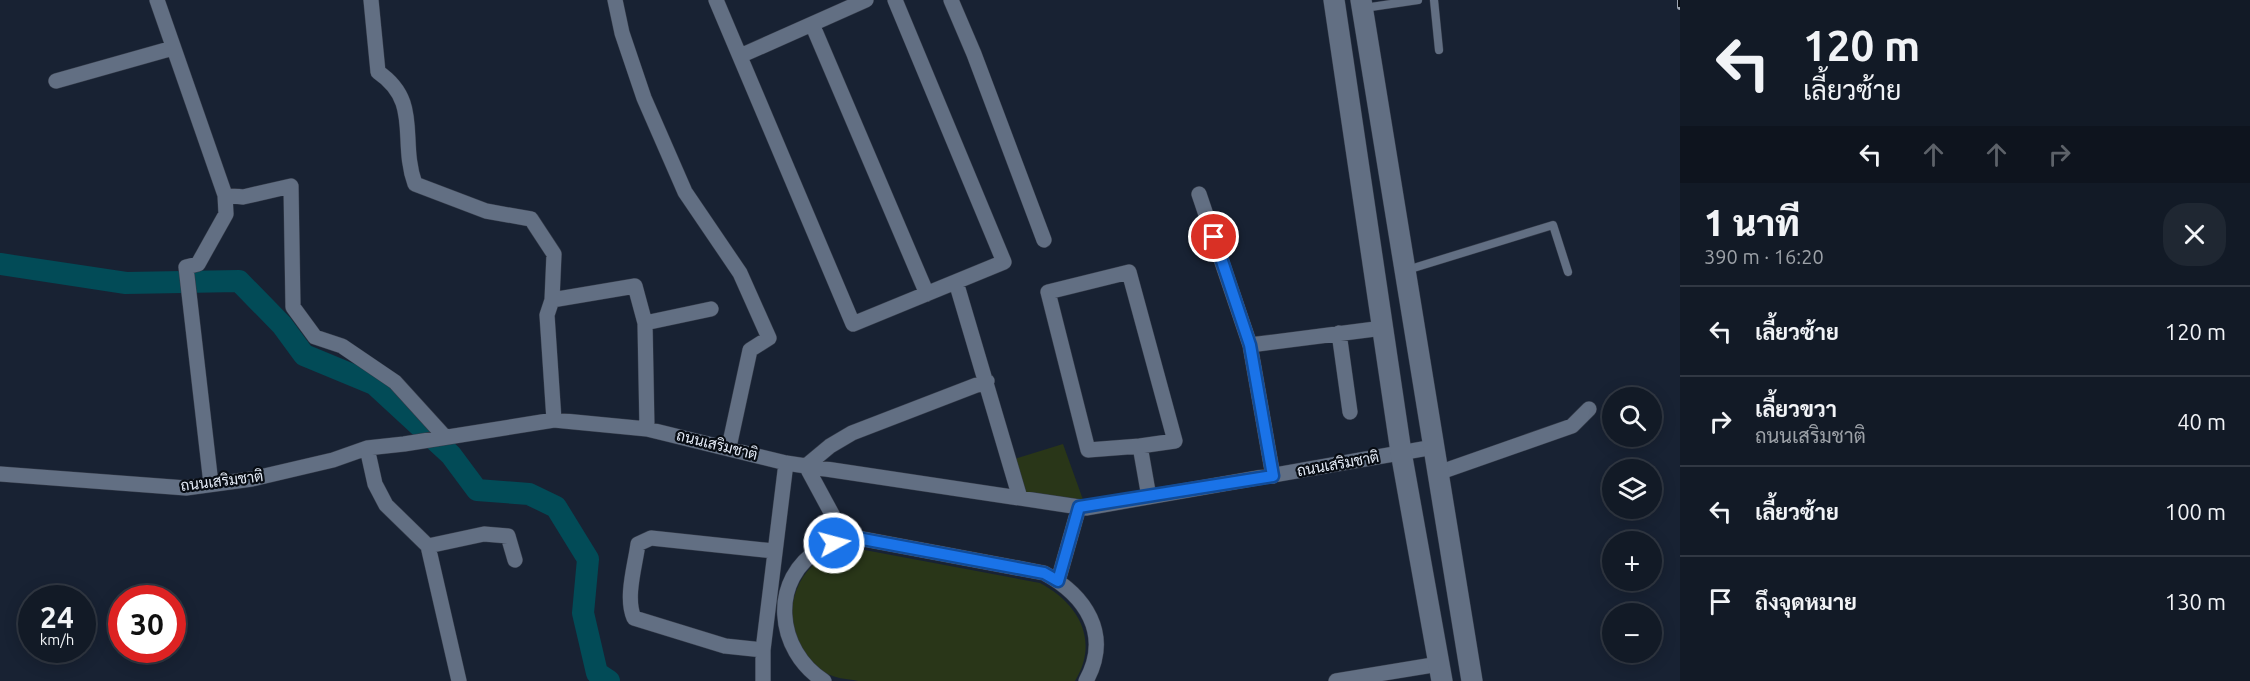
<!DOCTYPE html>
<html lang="th">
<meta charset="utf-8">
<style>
:root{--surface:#121a26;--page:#1f2732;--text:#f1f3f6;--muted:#9ca1a7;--line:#313843}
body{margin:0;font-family:Ubuntu,Sarabun,sans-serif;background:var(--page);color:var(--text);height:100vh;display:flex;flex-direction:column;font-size:22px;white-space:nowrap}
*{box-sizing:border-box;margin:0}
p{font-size:20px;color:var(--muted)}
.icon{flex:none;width:33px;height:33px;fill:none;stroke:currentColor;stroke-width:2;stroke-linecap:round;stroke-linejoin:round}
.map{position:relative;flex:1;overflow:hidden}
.panel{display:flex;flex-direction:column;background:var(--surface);width:570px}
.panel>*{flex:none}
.top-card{background:#121a26;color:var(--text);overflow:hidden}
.buttons{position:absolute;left:1602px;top:387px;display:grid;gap:12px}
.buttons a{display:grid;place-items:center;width:60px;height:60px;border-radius:50%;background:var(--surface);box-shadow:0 3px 15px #0003,0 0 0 2px var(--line);font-size:30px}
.speed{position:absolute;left:18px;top:585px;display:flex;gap:12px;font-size:30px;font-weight:700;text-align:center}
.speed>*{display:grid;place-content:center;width:78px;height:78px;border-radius:50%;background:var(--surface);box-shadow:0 3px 15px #0003,0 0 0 2px var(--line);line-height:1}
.speed small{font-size:15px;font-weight:400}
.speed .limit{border:9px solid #d22;background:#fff;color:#111}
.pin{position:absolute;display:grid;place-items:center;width:51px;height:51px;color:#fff;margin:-26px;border:3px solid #fff;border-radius:50%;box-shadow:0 2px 6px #0007}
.me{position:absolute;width:66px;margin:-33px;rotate:83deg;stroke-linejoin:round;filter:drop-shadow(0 0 4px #0008)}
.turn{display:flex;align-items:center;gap:21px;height:126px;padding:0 24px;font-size:27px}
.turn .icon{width:78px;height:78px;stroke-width:2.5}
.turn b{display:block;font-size:42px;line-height:51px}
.lanes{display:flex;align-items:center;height:57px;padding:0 24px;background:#0003;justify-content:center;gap:30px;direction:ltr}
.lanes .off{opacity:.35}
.round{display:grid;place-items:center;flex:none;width:63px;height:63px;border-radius:24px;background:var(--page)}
.head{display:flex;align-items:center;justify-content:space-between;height:102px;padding:0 24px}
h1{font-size:36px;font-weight:800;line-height:45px}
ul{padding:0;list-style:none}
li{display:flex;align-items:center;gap:18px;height:90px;padding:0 24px;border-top:2px solid var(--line)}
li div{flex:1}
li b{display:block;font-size:22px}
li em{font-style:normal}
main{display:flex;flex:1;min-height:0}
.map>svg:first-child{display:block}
.green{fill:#293618}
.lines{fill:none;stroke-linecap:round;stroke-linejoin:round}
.river{stroke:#024b57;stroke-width:22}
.lane-casing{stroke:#353c4a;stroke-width:9}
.street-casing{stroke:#353c4a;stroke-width:16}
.secondary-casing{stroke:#353c4a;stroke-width:22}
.lane{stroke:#626f83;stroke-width:8}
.street{stroke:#626f83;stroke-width:15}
.secondary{stroke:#626f83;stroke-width:21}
.rail-casing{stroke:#9ea6b3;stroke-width:6}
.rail{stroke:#070c13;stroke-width:4;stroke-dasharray:11;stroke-linecap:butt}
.route-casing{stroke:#114b97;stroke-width:15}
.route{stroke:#1a73e8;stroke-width:10}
.labels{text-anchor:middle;stroke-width:4.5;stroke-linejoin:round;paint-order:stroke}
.street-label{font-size:15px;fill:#e3eaf6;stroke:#070c13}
</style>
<main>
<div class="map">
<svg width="1680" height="681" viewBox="0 0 1680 681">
<rect width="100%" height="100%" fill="#182233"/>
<path class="green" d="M 1063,444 L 1086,508 L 1020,498 L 1008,461 Z
M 854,548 L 1040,583 C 1078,603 1100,640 1075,681 L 858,681 C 849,679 839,679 830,675 C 786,658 780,597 812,566 C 823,554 839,551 854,548 Z"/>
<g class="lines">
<path class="river" d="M 0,264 L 126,283 L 239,281 L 282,325 L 304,355 L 374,384 L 451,455 L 477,490 L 529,494 L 556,507 L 588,559 L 583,613 L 597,673 L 609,681"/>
<defs>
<path id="lane" d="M 1434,0 L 1439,50
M 1364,8 L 1418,0
M 1407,270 L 1553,225 L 1568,272"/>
<path id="street" d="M 157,0 L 225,195 L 226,214 L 198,264 L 186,267 L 211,484
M 371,0 L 378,72 C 422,102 399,140 415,184 L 486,211 L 531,219 L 554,254 L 552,300 L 547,315 L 554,420
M 615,0 L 622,33 L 644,98 L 685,192 L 740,273 L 769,338 L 750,350 L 729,447
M 716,0 L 853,324 L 1004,262 L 895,0
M 951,0 L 974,54 L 1044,240
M 812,24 L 927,294
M 740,56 L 866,0
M 56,81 L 173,48
M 1199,194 L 1250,345 L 1383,328
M 225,195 L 243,197 L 291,186 L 293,307 L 315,337 L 342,346 L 395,382 L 445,437
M 956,282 L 1020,498
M 552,300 L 635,286 L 645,323
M 1339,333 L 1350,412
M 1250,345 L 1273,476
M 647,429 L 645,323 L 711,309
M 1140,446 L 1175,441 L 1129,272 L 1048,292 L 1088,450 L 1140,446 L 1149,497
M 367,448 L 375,484 L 386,505 L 428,546 L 484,534 L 508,536 L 515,560
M 1438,473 L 1572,426 L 1589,409
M 0,474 L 186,488 L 252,479 L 333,460 L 367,448 L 404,444 L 554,420 L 647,429 L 786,463 L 1086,508 L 1434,447
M 846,540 L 806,466 L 830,446 L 852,433 L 987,381
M 428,546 L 459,681
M 1058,581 L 1079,507
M 763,650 L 725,646 L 634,618 C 625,598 635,566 638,544 L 651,538 L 774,551
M 763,681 L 763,650 L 786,463
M 824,681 C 776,651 768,578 822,548 C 833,542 846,540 858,538 L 1044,573 C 1085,595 1112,634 1086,681
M 1336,681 L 1439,664"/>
<path id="secondary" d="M 1334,0 L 1401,452 L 1442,681
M 1361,0 L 1472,681"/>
</defs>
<use href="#lane" class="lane-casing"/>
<use href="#street" class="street-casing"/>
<use href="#secondary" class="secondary-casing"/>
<use href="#lane" class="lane"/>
<use href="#street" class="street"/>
<use href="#secondary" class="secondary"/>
<defs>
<path id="rail" d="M 1680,0 L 1680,7"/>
</defs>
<use href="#rail" class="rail-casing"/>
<use href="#rail" class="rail"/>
</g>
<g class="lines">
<defs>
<path id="route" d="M 834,543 L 858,538 L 868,540 L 1044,573 L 1058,581 L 1079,507 L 1273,476 L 1250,345 L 1214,237"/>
</defs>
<use href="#route" class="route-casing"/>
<use href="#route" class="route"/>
</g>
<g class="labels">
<g class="street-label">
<text transform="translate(717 445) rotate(14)" y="5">ถนนเสริมชาติ</text>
<text transform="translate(1338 464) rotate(-10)" y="5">ถนนเสริมชาติ</text>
<text transform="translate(222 481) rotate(-7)" y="5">ถนนเสริมชาติ</text>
</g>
</g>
</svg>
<div class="buttons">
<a><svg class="icon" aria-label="search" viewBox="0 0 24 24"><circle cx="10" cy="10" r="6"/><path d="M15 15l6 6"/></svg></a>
<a><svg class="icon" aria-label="layers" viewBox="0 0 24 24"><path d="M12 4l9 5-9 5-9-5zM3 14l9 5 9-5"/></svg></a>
<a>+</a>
<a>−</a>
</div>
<div class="speed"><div>24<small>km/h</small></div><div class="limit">30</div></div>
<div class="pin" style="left:1214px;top:237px;background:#d93025"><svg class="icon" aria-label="arrive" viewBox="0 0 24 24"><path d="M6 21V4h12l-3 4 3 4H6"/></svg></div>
<svg class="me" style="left:834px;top:543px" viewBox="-20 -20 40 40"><circle r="17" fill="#1a73e8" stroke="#fff" stroke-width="3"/><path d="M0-11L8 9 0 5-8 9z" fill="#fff"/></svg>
</div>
<section class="panel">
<div class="top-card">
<div class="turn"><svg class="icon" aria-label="left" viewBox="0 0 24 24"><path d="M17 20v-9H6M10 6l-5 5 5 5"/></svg><div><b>120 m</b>เลี้ยวซ้าย</div></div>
<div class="lanes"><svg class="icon" aria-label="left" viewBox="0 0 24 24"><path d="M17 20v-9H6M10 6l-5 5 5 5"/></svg><svg class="icon off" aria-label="ahead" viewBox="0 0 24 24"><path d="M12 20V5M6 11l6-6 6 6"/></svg><svg class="icon off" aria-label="ahead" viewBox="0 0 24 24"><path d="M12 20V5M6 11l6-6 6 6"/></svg><svg class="icon off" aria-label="right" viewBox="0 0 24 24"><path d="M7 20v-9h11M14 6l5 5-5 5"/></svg></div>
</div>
<div class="head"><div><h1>1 นาที</h1><p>390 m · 16:20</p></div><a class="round"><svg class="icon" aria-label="close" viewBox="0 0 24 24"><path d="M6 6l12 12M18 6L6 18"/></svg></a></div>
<ul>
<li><svg class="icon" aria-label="left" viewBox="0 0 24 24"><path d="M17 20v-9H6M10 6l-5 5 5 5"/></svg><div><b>เลี้ยวซ้าย</b></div><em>120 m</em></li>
<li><svg class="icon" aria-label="right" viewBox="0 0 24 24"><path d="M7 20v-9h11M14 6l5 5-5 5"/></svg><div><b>เลี้ยวขวา</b><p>ถนนเสริมชาติ</p></div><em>40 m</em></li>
<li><svg class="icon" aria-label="left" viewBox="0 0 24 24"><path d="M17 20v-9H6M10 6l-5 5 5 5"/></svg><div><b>เลี้ยวซ้าย</b></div><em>100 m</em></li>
<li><svg class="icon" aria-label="arrive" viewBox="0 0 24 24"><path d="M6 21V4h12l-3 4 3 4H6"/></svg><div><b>ถึงจุดหมาย</b></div><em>130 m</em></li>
</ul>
</section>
</main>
